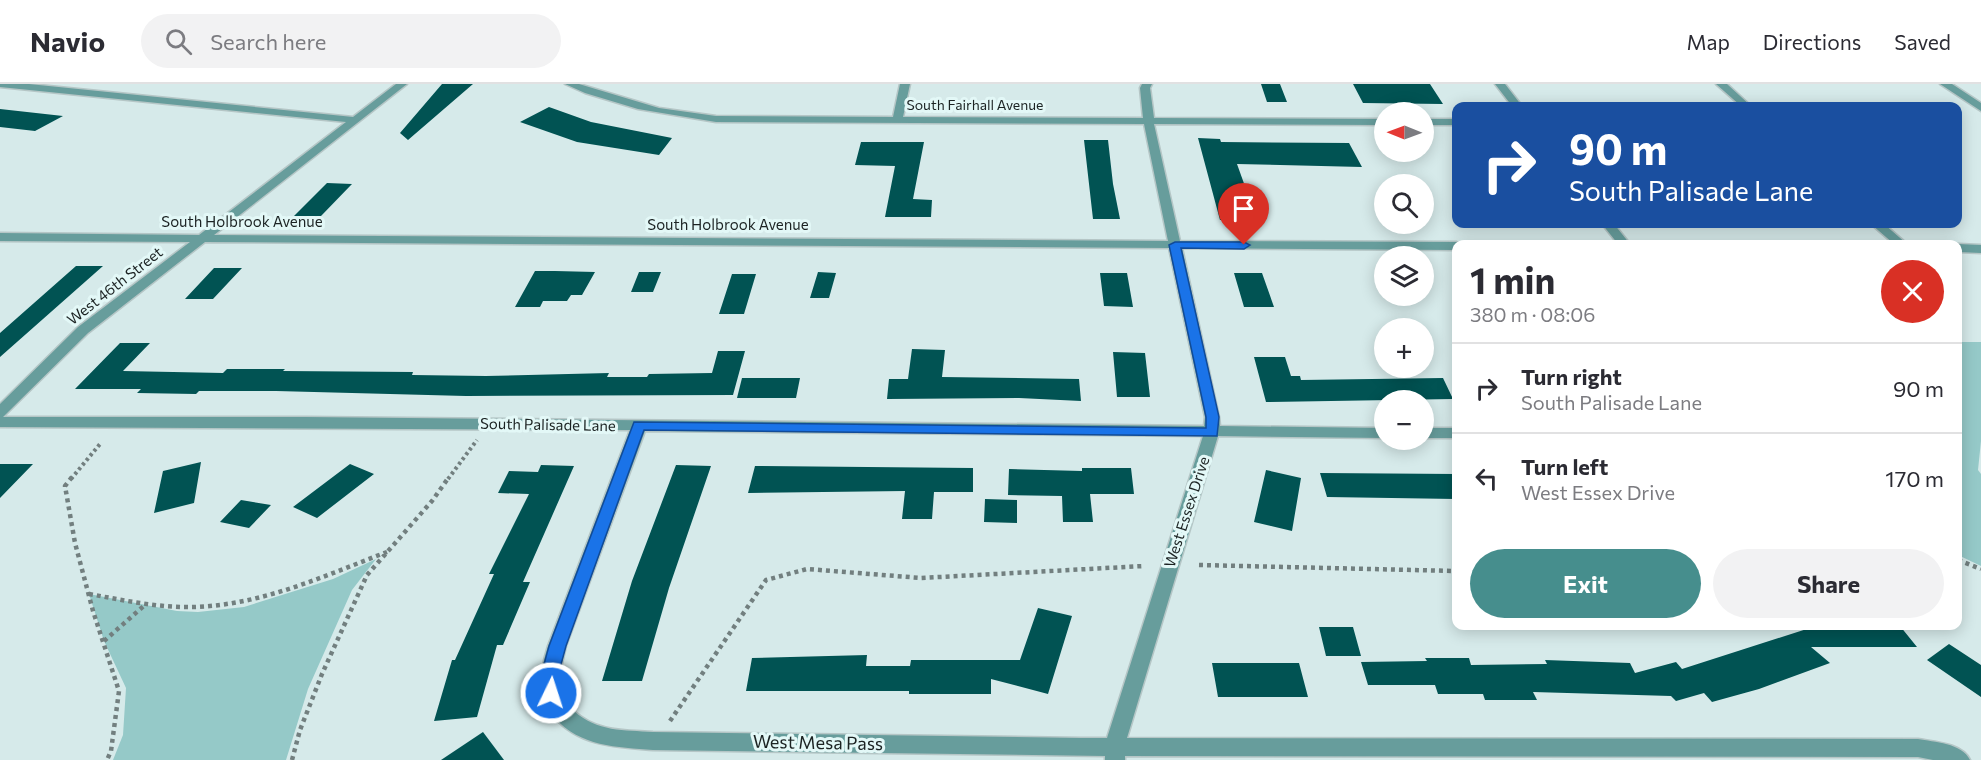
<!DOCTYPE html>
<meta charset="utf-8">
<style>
:root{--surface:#fff;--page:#f2f2f3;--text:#2b2b33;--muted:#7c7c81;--line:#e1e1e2;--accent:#468e8d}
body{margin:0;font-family:Commissioner,sans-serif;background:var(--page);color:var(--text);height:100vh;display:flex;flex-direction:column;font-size:22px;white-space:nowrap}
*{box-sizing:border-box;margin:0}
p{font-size:20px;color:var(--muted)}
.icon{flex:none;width:33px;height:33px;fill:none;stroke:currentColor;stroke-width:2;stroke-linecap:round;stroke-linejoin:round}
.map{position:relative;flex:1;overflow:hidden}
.sheet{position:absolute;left:1452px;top:156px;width:510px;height:390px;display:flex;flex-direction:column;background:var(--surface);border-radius:12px;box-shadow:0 3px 15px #0003}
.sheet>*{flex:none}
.banner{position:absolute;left:1452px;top:18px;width:510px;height:126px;border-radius:12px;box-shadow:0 3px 15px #0003;background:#1a4fa0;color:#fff;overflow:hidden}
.needle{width:39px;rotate:271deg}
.buttons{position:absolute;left:1374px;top:18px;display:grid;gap:12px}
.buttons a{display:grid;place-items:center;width:60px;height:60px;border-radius:50%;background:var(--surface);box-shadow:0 3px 15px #0003;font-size:30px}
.pin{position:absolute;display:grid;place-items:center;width:51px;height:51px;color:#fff;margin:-62px -26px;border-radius:50% 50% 50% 0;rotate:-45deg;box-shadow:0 0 6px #0007}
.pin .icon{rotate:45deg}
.me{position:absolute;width:66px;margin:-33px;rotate:4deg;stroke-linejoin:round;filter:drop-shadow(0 0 4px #0008)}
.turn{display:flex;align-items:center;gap:21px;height:126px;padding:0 18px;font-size:27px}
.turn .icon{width:78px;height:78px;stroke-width:2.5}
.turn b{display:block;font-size:42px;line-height:51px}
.round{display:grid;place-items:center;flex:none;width:63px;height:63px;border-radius:32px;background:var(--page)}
.head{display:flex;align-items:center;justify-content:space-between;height:102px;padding:0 18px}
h1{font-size:36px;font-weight:700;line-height:45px}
.cta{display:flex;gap:12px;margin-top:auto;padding:12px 18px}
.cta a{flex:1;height:69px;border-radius:36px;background:var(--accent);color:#fff;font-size:24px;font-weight:700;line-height:69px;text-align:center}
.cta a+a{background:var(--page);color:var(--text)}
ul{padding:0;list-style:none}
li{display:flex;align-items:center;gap:18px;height:90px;padding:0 18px;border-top:2px solid var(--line)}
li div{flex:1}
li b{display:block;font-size:22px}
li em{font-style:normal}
header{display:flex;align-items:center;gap:36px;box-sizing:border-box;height:84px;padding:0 30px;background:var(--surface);border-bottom:2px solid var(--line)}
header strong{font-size:28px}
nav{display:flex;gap:33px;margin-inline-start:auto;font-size:21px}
.search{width:420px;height:54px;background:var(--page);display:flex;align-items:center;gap:15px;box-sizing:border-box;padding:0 21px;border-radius:33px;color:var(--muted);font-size:22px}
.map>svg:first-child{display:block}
.green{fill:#95c9c8}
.building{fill:#015353}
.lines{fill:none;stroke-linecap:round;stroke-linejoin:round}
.minor-casing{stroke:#b5c6c6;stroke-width:3}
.path-far1{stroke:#727f7f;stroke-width:4;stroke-dasharray:3 3;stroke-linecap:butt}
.path{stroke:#727f7f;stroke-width:4.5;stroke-dasharray:4 4;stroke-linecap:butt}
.minor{fill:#679d9c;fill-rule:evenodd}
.route{fill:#1a73e8;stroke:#114b97;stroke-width:1.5}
.labels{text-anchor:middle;stroke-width:6;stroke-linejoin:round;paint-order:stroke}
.far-street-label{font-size:14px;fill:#1c2323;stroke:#e3f8f7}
.street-label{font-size:15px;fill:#1c2323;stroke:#e3f8f7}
.near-street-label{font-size:18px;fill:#1c2323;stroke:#e3f8f7}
</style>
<header>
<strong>Navio</strong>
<div class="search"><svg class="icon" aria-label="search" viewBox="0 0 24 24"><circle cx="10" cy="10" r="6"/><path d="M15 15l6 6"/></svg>Search here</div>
<nav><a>Map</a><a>Directions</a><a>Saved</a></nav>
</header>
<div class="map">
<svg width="1981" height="676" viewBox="0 0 1981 676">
<rect width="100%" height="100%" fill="#d6eaea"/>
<path class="green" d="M 1958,258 L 1981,258 L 1981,357 L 1978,386 L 1981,390 L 1981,482 L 1958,471 Z
M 376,475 L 352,506 L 308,605 L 286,676 L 113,676 L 123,651 L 126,604 L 104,557 L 89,510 L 177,527 L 198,528 L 244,523 L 333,495 Z"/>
<path class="building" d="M 442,0 L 473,0 L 408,56 L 400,49 Z
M 1261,0 L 1280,0 L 1287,18 L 1267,18 Z
M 1353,0 L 1430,0 L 1443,20 L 1363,19 Z
M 549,23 L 591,38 L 672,54 L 659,71 L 577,58 L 520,38 Z
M 0,25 L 63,32 L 35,47 L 0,43 Z
M 1198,54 L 1220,55 L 1221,58 L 1349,59 L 1362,83 L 1237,80 L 1251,119 L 1240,119 L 1245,136 L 1220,136 Z
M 1084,56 L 1108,56 L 1113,100 L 1120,135 L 1093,135 Z
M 861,58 L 924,58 L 913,115 L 932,116 L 931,133 L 885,133 L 895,82 L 855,81 Z
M 327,99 L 352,100 L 321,132 L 294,132 Z
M 76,182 L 103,182 L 0,273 L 0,249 Z
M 214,184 L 242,184 L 213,215 L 185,215 Z
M 535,187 L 555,187 L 595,188 L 582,211 L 571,211 L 567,217 L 543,217 L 540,223 L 515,223 Z
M 639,188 L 661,188 L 653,208 L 631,208 Z
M 818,188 L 836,189 L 829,214 L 810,214 Z
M 1100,189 L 1127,189 L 1133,223 L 1104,222 Z
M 1234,189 L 1262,189 L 1274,223 L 1244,223 Z
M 732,190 L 756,190 L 744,230 L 719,230 Z
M 120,259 L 150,259 L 123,287 L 223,289 L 227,285 L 285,285 L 283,287 L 413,288 L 412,291 L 486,292 L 609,289 L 607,293 L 647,293 L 649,290 L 712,289 L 718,267 L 745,267 L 733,311 L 466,312 L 276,307 L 199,307 L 196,310 L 137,309 L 141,305 L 75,305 Z
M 912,265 L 945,266 L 942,293 L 1079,295 L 1081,317 L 1019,314 L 887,315 L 889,295 L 908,295 Z
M 1113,268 L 1145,269 L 1150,313 L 1117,313 Z
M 1254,273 L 1285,273 L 1291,292 L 1300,292 L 1301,296 L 1443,294 L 1453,315 L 1266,318 Z
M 742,294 L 800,294 L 796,314 L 737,314 Z
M 201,378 L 194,419 L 154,429 L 163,387 Z
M 0,380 L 33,380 L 0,414 Z
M 350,380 L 374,390 L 317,434 L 293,423 Z
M 541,381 L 574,382 L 523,498 L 530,498 L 503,561 L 497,561 L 477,633 L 434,637 L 452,576 L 455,576 L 494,490 L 489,490 L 529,410 L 498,409 L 509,387 L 538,388 Z
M 676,381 L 711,382 L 669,504 L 642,597 L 602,597 L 632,497 Z
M 755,382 L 973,384 L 973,408 L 934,408 L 932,435 L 902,435 L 905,407 L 748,409 Z
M 1082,384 L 1131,384 L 1134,410 L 1090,410 L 1093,438 L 1063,438 L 1062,412 L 1008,411 L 1009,385 L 1082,387 Z
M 1266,386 L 1301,394 L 1292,447 L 1254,438 Z
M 1320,389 L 1456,390 L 1456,415 L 1327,413 Z
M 985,415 L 1017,416 L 1017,439 L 984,438 Z
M 241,416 L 271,421 L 249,444 L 220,438 Z
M 1038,524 L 1072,532 L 1048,610 L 991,595 L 991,610 L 909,610 L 909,607 L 746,607 L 752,574 L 867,571 L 866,582 L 910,582 L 911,576 L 1020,576 Z
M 1816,542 L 1900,542 L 1917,563 L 1811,563 L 1830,579 L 1759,605 L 1712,618 L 1704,609 L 1676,617 L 1671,612 L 1533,608 L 1537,616 L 1485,616 L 1483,610 L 1438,610 L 1435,601 L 1368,601 L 1361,578 L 1427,577 L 1425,574 L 1469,574 L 1471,581 L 1547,580 L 1545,576 L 1630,579 L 1635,589 L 1676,578 L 1682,585 Z
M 1319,543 L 1353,543 L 1361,572 L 1326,572 Z
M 1949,560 L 1981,581 L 1981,613 L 1927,576 Z
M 1212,579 L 1299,579 L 1308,613 L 1218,613 Z
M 483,648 L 504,676 L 441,676 Z"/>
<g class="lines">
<defs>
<path id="minor" d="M 0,0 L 29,0 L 353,33 L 396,0 L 407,0 L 214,151 L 1168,157 L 1144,40 L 716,38 L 638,25 L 585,9 L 565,0 L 579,0 L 659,24 L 716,32 L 893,33 L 900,0 L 910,0 L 903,33 L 1143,34 L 1140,4 L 1142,0 L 1152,0 L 1150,4 L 1154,34 L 1384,35 L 1384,41 L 1154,40 L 1180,157 L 1456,158 L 1461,160 L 1456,160 L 1456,166 L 1182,164 L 1219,333 L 1220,342 L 1384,344 L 1384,354 L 1218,352 L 1127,654 L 1918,655 C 1934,658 1962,659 1970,676 L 1933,676 L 1918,673 L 1125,672 L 1125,676 L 1105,676 L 1105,672 L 653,666 C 617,663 580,663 554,633 C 548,625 542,614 541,603 C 540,589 544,575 548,562 L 630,346 L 0,343 L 0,320 L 78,243 L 190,158 L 0,157 L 0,149 L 199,151 L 346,38 L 0,3 ZM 205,158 L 1169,164 L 1205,333 L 1204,342 L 306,333 L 3,333 L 88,249 ZM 645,347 L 1203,352 L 1107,654 L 1081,654 L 653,648 C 624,646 597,648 574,627 C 569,622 562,615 561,608 C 557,593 563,576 566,562 Z
M 1495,0 L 1505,0 L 1522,22 L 1512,22 Z
M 1716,0 L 1727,0 L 1751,22 L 1741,22 Z
M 1940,0 L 1952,0 L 1981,19 L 1981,27 Z
M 1424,35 L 1456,35 L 1456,41 L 1424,41 Z
M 1602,140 L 1614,140 L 1630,160 L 1618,160 Z
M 1871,140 L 1884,140 L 1907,160 L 1894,160 Z
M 1957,160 L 1958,160 L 1981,161 L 1981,169 L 1958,168 Z
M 1424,344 L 1456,344 L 1456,354 L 1424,354 Z"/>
</defs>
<use href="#minor" class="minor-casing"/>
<path class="path-far1" d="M 71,395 L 100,360
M 448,395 L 477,356"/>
<path class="path" d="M 72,393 L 65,402 L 75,459 L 93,527 L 119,607 L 111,667 L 107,676
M 1958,476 L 1981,485
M 1199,481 L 1456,487
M 89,510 C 123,516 158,524 194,523 C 262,521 324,492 387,468
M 104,557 L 146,520
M 670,637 L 766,496 L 807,485 L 921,494 L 1144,482
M 292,676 L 300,646 L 322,590 L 367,491 L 432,417 L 449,393"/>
<use href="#minor" class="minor"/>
</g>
<path class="route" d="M 1175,158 L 1244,158 L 1250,161 L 1244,165 L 1181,164 L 1219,333 L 1217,352 L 644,346 L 566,562 L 560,584 L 560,609 L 557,614 L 551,616 L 545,614 C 537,599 545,577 549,562 L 634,338 L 1206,344 L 1206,333 L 1169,161 Z"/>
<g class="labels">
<g class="far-street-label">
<text x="975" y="26">South Fairhall Avenue</text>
</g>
<g class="street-label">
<text x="242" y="143">South Holbrook Avenue</text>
<text x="728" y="146">South Holbrook Avenue</text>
<text transform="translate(115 202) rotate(-38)" y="5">West 46th Street</text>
<text transform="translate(548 341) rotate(1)" y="5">South Palisade Lane</text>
<text transform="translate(1187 428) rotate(-72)" y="5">West Essex Drive</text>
</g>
<g class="near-street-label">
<text transform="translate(818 659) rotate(1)" y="6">West Mesa Pass</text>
</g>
</g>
</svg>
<div class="buttons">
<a><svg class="needle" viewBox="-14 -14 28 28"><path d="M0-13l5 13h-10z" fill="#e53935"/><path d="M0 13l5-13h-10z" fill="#7c7c81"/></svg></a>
<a><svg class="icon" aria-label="search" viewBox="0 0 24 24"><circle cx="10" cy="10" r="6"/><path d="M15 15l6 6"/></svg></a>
<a><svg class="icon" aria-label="layers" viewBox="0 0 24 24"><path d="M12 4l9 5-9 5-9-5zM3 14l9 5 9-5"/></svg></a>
<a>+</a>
<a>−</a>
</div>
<div class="pin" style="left:1244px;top:161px;background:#d93025"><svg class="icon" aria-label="arrive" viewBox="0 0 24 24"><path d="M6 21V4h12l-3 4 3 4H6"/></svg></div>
<svg class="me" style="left:551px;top:609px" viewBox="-20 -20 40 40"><circle r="17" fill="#1a73e8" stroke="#fff" stroke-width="3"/><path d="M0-11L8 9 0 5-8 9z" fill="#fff"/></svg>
<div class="banner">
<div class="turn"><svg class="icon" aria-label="right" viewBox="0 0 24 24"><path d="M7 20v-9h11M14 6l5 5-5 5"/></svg><div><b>90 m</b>South Palisade Lane</div></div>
</div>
<section class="sheet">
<div class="head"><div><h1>1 min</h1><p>380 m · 08:06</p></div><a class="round" style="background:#d93025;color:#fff"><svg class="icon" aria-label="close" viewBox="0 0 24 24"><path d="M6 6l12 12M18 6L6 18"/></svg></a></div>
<ul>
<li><svg class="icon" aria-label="right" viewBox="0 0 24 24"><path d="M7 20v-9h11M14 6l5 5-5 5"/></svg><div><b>Turn right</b><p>South Palisade Lane</p></div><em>90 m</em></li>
<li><svg class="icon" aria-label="left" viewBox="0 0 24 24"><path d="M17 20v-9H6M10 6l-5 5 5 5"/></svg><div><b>Turn left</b><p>West Essex Drive</p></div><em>170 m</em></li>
</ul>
<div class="cta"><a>Exit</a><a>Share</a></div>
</section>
</div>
